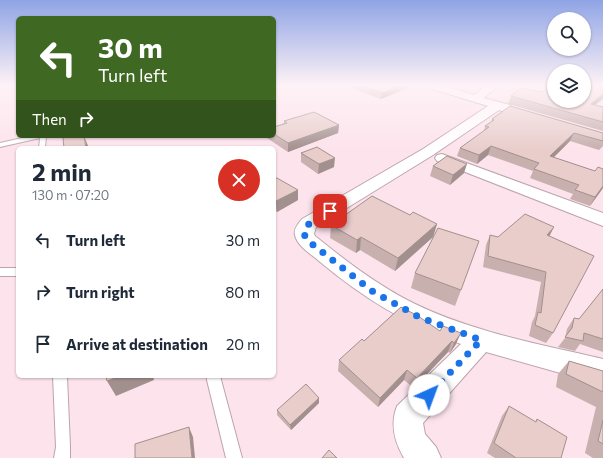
<!DOCTYPE html>
<meta charset="utf-8">
<style>
:root{--surface:#fff;--page:#f2f2f3;--text:#1f2937;--muted:#747a83}
body{margin:0;font-family:Commissioner,sans-serif;background:var(--page);color:var(--text);height:100vh;display:flex;flex-direction:column;font-size:15px;white-space:nowrap}
*{box-sizing:border-box;margin:0}
p{font-size:13px;color:var(--muted)}
.icon{flex:none;width:22px;height:22px;fill:none;stroke:currentColor;stroke-width:2;stroke-linecap:round;stroke-linejoin:round}
.map{position:relative;flex:1;overflow:hidden}
.panel{position:absolute;left:16px;top:146px;width:260px;height:232px;display:flex;flex-direction:column;background:var(--surface);border-radius:6px;box-shadow:0 1px 3px #0004}
.panel>*{flex:none}
.hud{position:absolute;left:16px;top:16px;width:260px;height:122px;border-radius:6px;box-shadow:0 1px 3px #0004;background:#3f6823;color:#fff;overflow:hidden}
.controls{position:absolute;left:547px;top:12px;display:grid;gap:8px}
.controls a{display:grid;place-items:center;width:44px;height:44px;border-radius:50%;background:var(--surface);box-shadow:0 1px 3px #0004;font-size:20px}
.pin{position:absolute;display:grid;place-items:center;width:34px;height:34px;color:#fff;margin:-17px;border-radius:8px;box-shadow:0 2px 6px #0006}
.me{position:absolute;width:44px;margin:-22px;rotate:43deg;stroke-linejoin:round;filter:drop-shadow(0 0 3px #0008)}
.turn{display:flex;align-items:center;gap:14px;height:84px;padding:0 16px;font-size:18px}
.turn .icon{width:52px;height:52px;stroke-width:2.5}
.turn b{display:block;font-size:28px;line-height:34px}
.then{display:flex;align-items:center;height:38px;padding:0 16px;background:#0003;gap:8px;font-size:15px}
.round{display:grid;place-items:center;flex:none;width:42px;height:42px;border-radius:21px;background:var(--page)}
.headline{display:flex;align-items:center;justify-content:space-between;height:68px;padding:0 16px}
h1{font-size:24px;font-weight:700;line-height:30px}
ul{padding:0;list-style:none}
li{display:flex;align-items:center;gap:12px;height:52px;padding:0 16px}
li div{flex:1}
li b{display:block;font-size:15px}
li em{font-style:normal}
.map>svg:first-child{display:block}
.lines{fill:none;stroke-linecap:round;stroke-linejoin:round}
.lane-casing{stroke:#bda4ac;stroke-width:2}
.street-casing{stroke:#bda4ac;stroke-width:2}
.lane{fill:#fff;fill-rule:evenodd}
.street{fill:#fff;fill-rule:evenodd}
.wall{fill:#c8b0af}
.shaded-wall{fill:#a2908e}
.building{fill:#e8cdcb;stroke:#a2908e}
.route{stroke:#1a73e8;stroke-width:7;stroke-dasharray:0 12.6}
</style>
<div class="map">
<svg width="603" height="458" viewBox="0 0 603 458">
<rect width="100%" height="100%" fill="#fde3ec"/>
<g class="lines">
<defs>
<path id="lane" d="M 31,136 L 46,136 L 45,148 L 39,148 L 40,138 L 0,147 L 0,143 Z
M 0,268 L 18,268 L 18,276 L 0,276 Z
M 53,376 L 67,376 L 70,447 L 70,458 L 54,458 L 56,447 Z
M 206,376 L 220,376 L 242,458 L 226,458 Z"/>
<path id="street" d="M 428,86 L 443,86 L 474,95 L 486,86 L 497,86 L 484,98 L 510,105 L 512,108 L 510,111 L 506,112 L 499,110 L 433,155 L 316,227 L 314,234 L 315,236 C 346,261 377,285 413,303 C 472,332 539,344 603,359 L 603,385 L 486,352 L 423,423 L 425,434 L 436,447 L 441,458 L 404,458 C 394,441 390,424 397,406 L 461,344 C 406,324 363,298 319,261 C 311,254 297,246 295,235 C 293,229 299,223 302,219 L 423,149 L 488,106 L 429,88 Z
M 442,154 L 603,213 L 603,226 L 437,161 L 435,158 L 437,155 Z"/>
</defs>
<use href="#lane" class="lane-casing"/>
<use href="#street" class="street-casing"/>
<use href="#lane" class="lane"/>
<use href="#street" class="street"/>
</g>
<path class="wall" d="M 346,86 L 412,86 L 381,99 Z
M 511,96 L 595,105 L 603,107 L 603,131 L 508,104 Z
M 492,119 L 603,133 L 603,146 L 599,150 L 570,141 L 554,157 L 603,188 L 590,206 L 570,199 L 573,194 L 530,178 L 533,171 L 488,155 L 477,164 L 457,156 L 460,148 L 484,131 L 485,126 L 491,122 Z
M 284,121 L 339,125 L 338,133 L 288,152 L 267,138 L 267,136 L 274,136 L 274,127 L 284,123 Z
M 301,153 L 334,167 L 318,174 L 301,162 Z
M 433,166 L 464,173 L 450,185 L 430,176 Z
M 274,179 L 298,190 L 298,200 L 277,212 L 274,210 Z
M 410,215 L 437,224 L 433,237 L 395,271 L 360,250 L 356,253 L 330,238 L 331,225 Z
M 490,235 L 498,237 L 550,236 L 553,333 L 546,343 L 529,336 L 532,322 L 535,316 L 541,282 L 483,267 L 486,245 Z
M 415,273 L 461,290 L 455,306 L 411,288 Z
M 603,289 L 603,352 L 580,344 L 575,351 L 558,347 L 565,338 L 567,329 L 574,318 L 579,319 Z
M 401,307 L 456,344 L 450,353 L 448,352 L 414,388 L 404,380 L 378,407 L 338,371 L 339,360 L 364,341 Z
M 569,361 L 603,371 L 603,458 L 593,458 L 585,453 L 596,407 L 556,387 L 558,374 Z
M 319,398 L 319,403 L 291,430 L 277,415 L 277,410 Z
M 509,406 L 535,422 L 537,419 L 561,458 L 495,458 L 487,453 L 502,416 Z"/>
<path class="shaded-wall" d="M 400,86 L 412,86 L 381,99 L 382,93 Z
M 603,94 L 603,99 L 587,111 L 591,104 Z
M 339,125 L 338,133 L 288,152 L 288,143 Z
M 574,133 L 570,141 L 546,165 L 550,156 Z
M 84,136 L 89,148 L 86,148 Z
M 491,146 L 488,155 L 477,164 L 479,155 Z
M 335,158 L 334,167 L 318,174 L 319,164 Z
M 467,164 L 464,173 L 450,185 L 453,175 Z
M 603,186 L 603,188 L 590,206 L 595,197 Z
M 298,190 L 298,200 L 277,212 L 276,201 Z
M 437,224 L 433,237 L 395,271 L 398,258 Z
M 554,227 L 549,237 L 547,235 Z
M 361,237 L 360,250 L 356,253 L 357,240 Z
M 461,333 L 456,344 L 450,353 L 454,343 Z
M 452,341 L 448,352 L 414,388 L 417,378 Z
M 407,370 L 404,380 L 378,407 L 380,398 Z
M 120,376 L 153,376 L 154,380 L 116,396 L 107,381 Z
M 319,398 L 319,403 L 291,430 L 290,425 Z
M 189,427 L 193,437 L 195,458 L 192,458 Z"/>
<path class="building" d="M 362,86 L 400,86 L 382,93 Z
M 552,86 L 554,86 L 554,101 L 584,101 L 584,86 L 599,86 L 603,87 L 603,94 L 591,104 L 603,107 L 603,122 L 511,96 L 521,88 L 541,92 Z
M 510,106 L 603,133 L 603,141 L 574,133 L 550,156 L 595,171 L 598,167 L 603,169 L 603,186 L 595,197 L 575,190 L 579,185 L 534,169 L 539,163 L 491,146 L 479,155 L 460,148 L 489,127 L 485,126 L 494,120 L 492,119 Z
M 314,112 L 339,125 L 288,143 L 274,134 L 274,127 L 287,123 L 284,121 Z
M 71,136 L 84,136 L 86,148 L 64,148 L 63,138 Z
M 317,147 L 335,158 L 319,164 L 301,153 Z
M 447,156 L 467,164 L 453,175 L 433,166 Z
M 277,178 L 298,190 L 276,201 L 274,200 L 274,179 Z
M 372,196 L 410,215 L 413,212 L 437,224 L 398,258 L 361,237 L 357,240 L 331,225 Z
M 525,214 L 554,227 L 547,235 L 594,256 L 553,333 L 535,325 L 538,312 L 541,313 L 546,272 L 488,256 L 490,235 L 498,237 Z
M 438,228 L 479,241 L 461,290 L 415,273 Z
M 603,289 L 603,339 L 584,333 L 583,341 L 565,337 L 572,328 L 574,318 L 579,319 Z
M 401,307 L 418,316 L 440,331 L 443,326 L 461,333 L 454,343 L 452,341 L 417,378 L 407,370 L 380,398 L 339,360 L 362,339 L 364,341 Z
M 569,361 L 603,371 L 603,392 L 566,374 Z
M 106,376 L 120,376 L 107,381 Z
M 306,384 L 319,398 L 290,425 L 277,410 Z
M 509,406 L 536,422 L 537,419 L 567,437 L 561,458 L 516,458 L 494,443 Z
M 603,420 L 603,444 L 598,441 Z
M 189,427 L 192,458 L 135,458 L 135,444 Z
M 329,450 L 337,458 L 322,458 Z"/>
<linearGradient id="sky" x2="0" y2="1"><stop stop-color="#8fa4e5"/><stop offset="0.57" stop-color="#fef2f6"/><stop offset="1" stop-color="#fef2f6" stop-opacity="0"/></linearGradient>
<rect width="603" height="150" fill="url(#sky)"/>
<g class="lines">
<path class="route" d="M 330,211 C 320,217 306,221 304,234 L 307,240 L 372,291 L 419,317 L 481,340 L 429,395"/>
</g>
</svg>
<div class="controls">
<a><svg class="icon" aria-label="search" viewBox="0 0 24 24"><circle cx="10" cy="10" r="6"/><path d="M15 15l6 6"/></svg></a>
<a><svg class="icon" aria-label="layers" viewBox="0 0 24 24"><path d="M12 4l9 5-9 5-9-5zM3 14l9 5 9-5"/></svg></a>
</div>
<div class="pin" style="left:330px;top:211px;background:#d93025"><svg class="icon" aria-label="arrive" viewBox="0 0 24 24"><path d="M6 21V4h12l-3 4 3 4H6"/></svg></div>
<svg class="me" style="left:429px;top:395px" viewBox="-20 -20 40 40"><circle r="19" fill="#fff"/><path d="M0-13L10 11 0 6-10 11z" fill="#1a73e8"/></svg>
<div class="hud">
<div class="turn"><svg class="icon" aria-label="left" viewBox="0 0 24 24"><path d="M17 20v-9H6M10 6l-5 5 5 5"/></svg><div><b>30 m</b>Turn left</div></div>
<div class="then">Then<svg class="icon" aria-label="right" viewBox="0 0 24 24"><path d="M7 20v-9h11M14 6l5 5-5 5"/></svg></div>
</div>
<section class="panel">
<div class="headline"><div><h1>2 min</h1><p>130 m · 07:20</p></div><a class="round" style="background:#d93025;color:#fff"><svg class="icon" aria-label="close" viewBox="0 0 24 24"><path d="M6 6l12 12M18 6L6 18"/></svg></a></div>
<ul>
<li><svg class="icon" aria-label="left" viewBox="0 0 24 24"><path d="M17 20v-9H6M10 6l-5 5 5 5"/></svg><div><b>Turn left</b></div><em>30 m</em></li>
<li><svg class="icon" aria-label="right" viewBox="0 0 24 24"><path d="M7 20v-9h11M14 6l5 5-5 5"/></svg><div><b>Turn right</b></div><em>80 m</em></li>
<li><svg class="icon" aria-label="arrive" viewBox="0 0 24 24"><path d="M6 21V4h12l-3 4 3 4H6"/></svg><div><b>Arrive at destination</b></div><em>20 m</em></li>
</ul>
</section>
</div>
